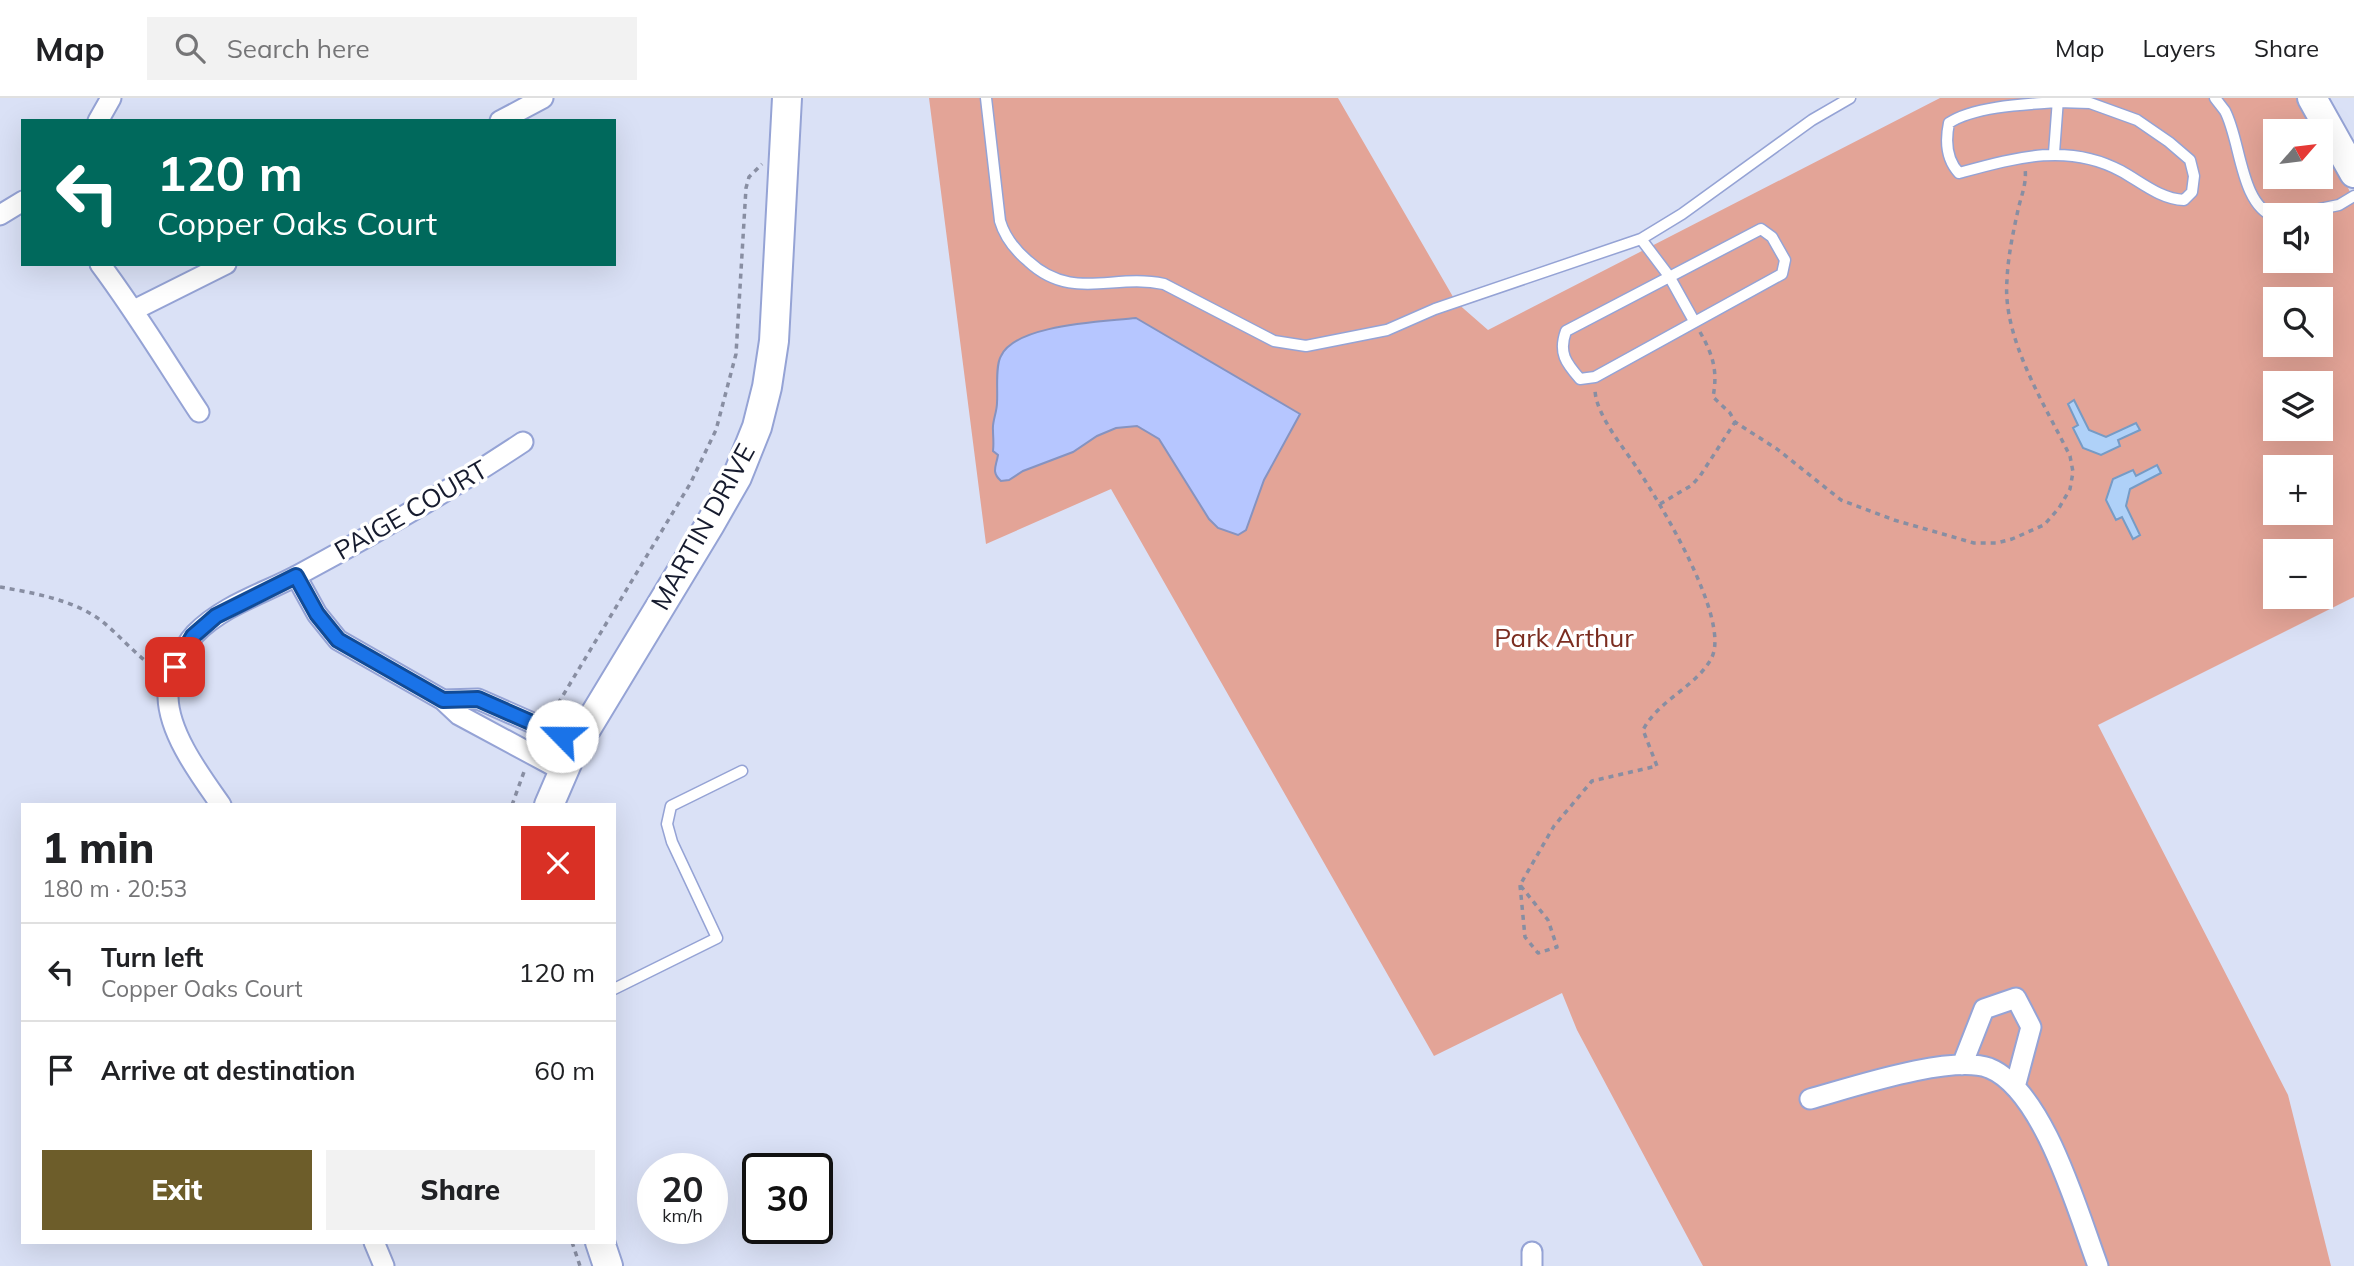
<!DOCTYPE html>
<meta charset="utf-8">
<style>
:root{--surface:#fff;--page:#f2f2f2;--text:#202124;--muted:#757577;--line:#e0e0e0;--accent:#6d5d2a}
body{margin:0;font-family:Mulish,sans-serif;background:var(--page);color:var(--text);height:100vh;display:flex;flex-direction:column;font-size:26px;white-space:nowrap}
*{box-sizing:border-box;margin:0}
p{font-size:23px;color:var(--muted)}
.icon{flex:none;width:38px;height:38px;fill:none;stroke:currentColor;stroke-width:2;stroke-linecap:round;stroke-linejoin:round}
.map{position:relative;flex:1;overflow:hidden}
.panel{position:absolute;left:21px;top:705px;width:595px;height:441px;display:flex;flex-direction:column;background:var(--surface);border-radius:0px;box-shadow:0 7px 28px #0002}
.panel>*{flex:none}
.hud{position:absolute;left:21px;top:21px;width:595px;height:147px;border-radius:0px;box-shadow:0 7px 28px #0002;background:#00695c;color:#fff;overflow:hidden}
.needle{width:46px;rotate:62deg}
.tools{position:absolute;left:2263px;top:21px;display:grid;gap:14px}
.tools a{display:grid;place-items:center;width:70px;height:70px;border-radius:0px;background:var(--surface);box-shadow:0 7px 28px #0002;font-size:35px}
.speed{position:absolute;left:637px;top:1055px;display:flex;gap:14px;font-size:35px;font-weight:700;text-align:center}
.speed>*{display:grid;place-content:center;width:91px;height:91px;border-radius:50%;background:var(--surface);box-shadow:0 7px 28px #0002;line-height:1}
.speed small{font-size:18px;font-weight:400}
.speed .limit{border:4px solid #111;border-radius:10px;background:#fff;color:#111}
.pin{position:absolute;display:grid;place-items:center;width:60px;height:60px;color:#fff;margin:-30px;border-radius:14px;box-shadow:0 4px 10px #0006}
.me{position:absolute;width:77px;margin:-38px;rotate:293deg;stroke-linejoin:round;filter:drop-shadow(0 0 5px #0008)}
.turn{display:flex;align-items:center;gap:24px;height:147px;padding:0 21px;font-size:32px}
.turn .icon{width:91px;height:91px;stroke-width:2.5}
.turn b{display:block;font-size:49px;line-height:60px}
.round{display:grid;place-items:center;flex:none;width:74px;height:74px;border-radius:0px;background:var(--page)}
.head{display:flex;align-items:center;justify-content:space-between;height:119px;padding:0 21px}
h1{font-size:42px;font-weight:800;line-height:52px}
.cta{display:flex;gap:14px;margin-top:auto;padding:14px 21px}
.cta a{flex:1;height:80px;border-radius:0px;background:var(--accent);color:#fff;font-size:28px;font-weight:800;line-height:80px;text-align:center}
.cta a+a{background:var(--page);color:var(--text)}
ul{padding:0;list-style:none}
li{display:flex;align-items:center;gap:21px;height:98px;padding:0 21px;border-top:2px solid var(--line)}
li div{flex:1}
li b{display:block;font-size:26px}
li em{font-style:normal}
header{display:flex;align-items:center;gap:42px;box-sizing:border-box;height:98px;padding:0 35px;background:var(--surface);border-bottom:2px solid var(--line)}
header strong{font-size:33px}
nav{display:flex;gap:38px;margin-inline-start:auto;font-size:24px}
.search{width:490px;height:63px;background:var(--page);display:flex;align-items:center;gap:18px;box-sizing:border-box;padding:0 24px;border-radius:0px;color:var(--muted);font-size:26px}
.map>svg:first-child{display:block}
.green{fill:#e3a497;fill-rule:evenodd}
.water{fill:#b6c6ff;stroke:#8693c0;stroke-width:2}
.building{fill:#afd1f8;stroke:#769bc5;stroke-width:2}
.lines{fill:none;stroke-linecap:round;stroke-linejoin:round}
.lane-casing{stroke:#95a3d5;stroke-width:13}
.street-casing{stroke:#95a3d5;stroke-width:23}
.secondary-casing{stroke:#95a3d5;stroke-width:32}
.path{stroke:#888ea2;stroke-width:3.5;stroke-dasharray:5 5;stroke-linecap:butt}
.lane{stroke:#fff;stroke-width:10}
.street{stroke:#fff;stroke-width:19}
.secondary{stroke:#fff;stroke-width:28}
.route-casing{stroke:#114b97;stroke-width:18}
.route{stroke:#1a73e8;stroke-width:12}
.labels{text-anchor:middle;stroke-width:7;stroke-linejoin:round;paint-order:stroke}
.street-label{font-size:26px;fill:#161b2e;stroke:#fff}
.park-label{font-size:26px;fill:#7b2d20;stroke:#fff}
</style>
<header>
<strong>Map</strong>
<div class="search"><svg class="icon" aria-label="search" viewBox="0 0 24 24"><circle cx="10" cy="10" r="6"/><path d="M15 15l6 6"/></svg>Search here</div>
<nav><a>Map</a><a>Layers</a><a>Share</a></nav>
</header>
<div class="map">
<svg width="2354" height="1168" viewBox="0 0 2354 1168">
<rect width="100%" height="100%" fill="#dae1f6"/>
<path class="green" d="M 929,0 L 1338,0 L 1456,204 L 1488,232 L 1940,0 L 2303,0 L 2319,33 L 2275,33 L 2275,79 L 2320,79 L 2321,35 L 2354,102 L 2354,499 L 2098,627 L 2288,997 L 2331,1168 L 1703,1168 L 1577,932 L 1562,895 L 1434,958 L 1111,391 L 986,446 ZM 2275,117 L 2320,117 L 2320,163 L 2275,163 ZM 2275,201 L 2320,201 L 2320,247 L 2275,247 ZM 2275,285 L 2320,285 L 2320,331 L 2275,331 ZM 2275,369 L 2320,369 L 2320,415 L 2275,415 ZM 2275,453 L 2320,453 L 2320,499 L 2275,499 Z"/>
<path class="water" d="M 1136,220 L 1300,316 L 1264,382 L 1246,432 L 1238,437 L 1218,430 L 1209,421 L 1159,341 L 1137,328 L 1116,330 L 1097,338 L 1073,354 L 1023,373 L 1009,382 L 1001,383 C 991,374 996,369 998,357 L 993,353 C 994,345 993,339 993,332 C 992,324 997,314 997,305 C 998,292 995,268 1001,258 C 1016,226 1103,224 1136,220 Z"/>
<path class="building" d="M 2074,302 L 2089,332 L 2106,339 L 2136,325 L 2140,332 L 2118,342 L 2120,348 L 2101,357 L 2083,350 L 2073,330 L 2078,327 L 2068,306 Z
M 2157,367 L 2161,375 L 2130,391 L 2126,408 L 2140,437 L 2133,441 L 2122,419 L 2116,422 L 2106,402 L 2113,381 L 2133,372 L 2136,378 Z"/>
<g class="lines">
<defs>
<path id="lane" d="M 986,0 L 1000,123 C 1005,140 1015,152 1028,163 C 1072,204 1113,175 1164,186 L 1274,243 L 1306,248 L 1387,232 L 1435,211 L 1641,141 L 1682,116 L 1812,22 L 1850,0
M 2215,0 C 2218,4 2222,9 2225,13 C 2241,43 2240,107 2275,119
M 2058,4 L 2090,5 L 2137,22 L 2169,44 L 2190,62 L 2194,78 L 2192,94 L 2184,102 C 2160,101 2141,84 2121,73 C 2068,44 2014,60 1959,75 C 1946,61 1945,44 1949,25 C 1974,8 2028,6 2058,4 Z
M 2054,55 L 2058,1
M 2290,117 L 2339,107 L 2354,98
M 1761,131 L 1772,139 L 1785,162 L 1782,176 L 1595,279 L 1580,281 C 1566,265 1558,255 1566,233 Z
M 1641,141 L 1669,178 L 1694,223
M 614,891 L 717,840 L 672,744 L 667,726 L 671,708 L 742,673"/>
<path id="street" d="M 98,23 L 111,0
M 500,23 L 543,0
M 0,117 L 23,103
M 100,166 C 136,214 166,264 199,314
M 134,212 L 226,166
M 296,478 L 317,516 L 338,542 L 443,602 L 459,617 L 563,673
M 443,602 L 478,601 L 578,645
M 221,707 C 200,677 169,636 168,599 C 168,581 183,549 195,536 C 223,507 265,495 300,476 C 376,435 451,392 523,344
M 1962,967 L 1984,911 L 2016,900 L 2031,929 L 2015,989
M 1810,1001 C 1850,990 1951,956 1989,970 C 2044,992 2078,1115 2098,1168
M 374,1144 L 384,1168
M 1532,1168 L 1532,1154"/>
<path id="secondary" d="M 2312,0 L 2354,75
M 549,707 L 571,656 L 709,428 L 737,379 L 757,329 L 767,289 L 774,243 L 787,0
M 600,1144 L 608,1168"/>
</defs>
<use href="#lane" class="lane-casing"/>
<use href="#street" class="street-casing"/>
<use href="#secondary" class="secondary-casing"/>
<path class="path" d="M 1700,234 C 1713,257 1718,273 1713,299 L 1730,315 L 1735,324 L 1777,351 L 1841,402 L 1894,422 L 1974,445 L 1997,445 L 2012,441 L 2044,427 L 2059,410 L 2070,391 L 2073,374 L 2070,358 C 2045,307 2002,240 2007,182 C 2008,158 2013,135 2018,112 C 2021,98 2027,86 2025,70
M 1660,406 L 1692,387 L 1700,378 L 1735,324
M 0,489 C 34,495 75,502 103,524 C 121,539 136,557 156,571
M 553,614 L 690,386 L 716,332 L 736,256 L 746,90 L 749,79 L 762,66
M 512,707 L 525,671
M 1520,787 L 1525,839 L 1538,855 L 1557,849 L 1548,822 L 1520,787 L 1554,728 L 1592,683 L 1657,668 L 1643,632 C 1659,601 1698,588 1712,559 C 1730,520 1660,405 1637,370 C 1624,350 1595,316 1595,291
M 572,1144 L 580,1168"/>
<use href="#lane" class="lane"/>
<use href="#street" class="street"/>
<use href="#secondary" class="secondary"/>
</g>
<g class="lines">
<defs>
<path id="route" d="M 175,569 L 193,538 L 216,518 L 296,478 L 317,516 L 338,542 L 443,602 L 478,601 L 562,638"/>
</defs>
<use href="#route" class="route-casing"/>
<use href="#route" class="route"/>
</g>
<g class="labels">
<g class="street-label">
<text transform="translate(411 412) rotate(-30)" y="9">PAIGE COURT</text>
<text transform="translate(703 429) rotate(-61)" y="9">MARTIN DRIVE</text>
</g>
<g class="park-label">
<text x="1564" y="549">Park Arthur</text>
</g>
</g>
</svg>
<div class="tools">
<a><svg class="needle" viewBox="-14 -14 28 28"><path d="M0-13l5 13h-10z" fill="#e53935"/><path d="M0 13l5-13h-10z" fill="#757577"/></svg></a>
<a><svg class="icon" aria-label="sound" viewBox="0 0 24 24"><path d="M4 9h4l5-4v14l-5-4H4zM17 9q2 3 0 6"/></svg></a>
<a><svg class="icon" aria-label="search" viewBox="0 0 24 24"><circle cx="10" cy="10" r="6"/><path d="M15 15l6 6"/></svg></a>
<a><svg class="icon" aria-label="layers" viewBox="0 0 24 24"><path d="M12 4l9 5-9 5-9-5zM3 14l9 5 9-5"/></svg></a>
<a>+</a>
<a>−</a>
</div>
<div class="speed"><div>20<small>km/h</small></div><div class="limit">30</div></div>
<div class="pin" style="left:175px;top:569px;background:#d93025"><svg class="icon" aria-label="arrive" viewBox="0 0 24 24"><path d="M6 21V4h12l-3 4 3 4H6"/></svg></div>
<svg class="me" style="left:562px;top:638px" viewBox="-20 -20 40 40"><circle r="19" fill="#fff"/><path d="M0-13L10 11 0 6-10 11z" fill="#1a73e8"/></svg>
<div class="hud">
<div class="turn"><svg class="icon" aria-label="left" viewBox="0 0 24 24"><path d="M17 20v-9H6M10 6l-5 5 5 5"/></svg><div><b>120 m</b>Copper Oaks Court</div></div>
</div>
<section class="panel">
<div class="head"><div><h1>1 min</h1><p>180 m · 20:53</p></div><a class="round" style="background:#d93025;color:#fff"><svg class="icon" aria-label="close" viewBox="0 0 24 24"><path d="M6 6l12 12M18 6L6 18"/></svg></a></div>
<ul>
<li><svg class="icon" aria-label="left" viewBox="0 0 24 24"><path d="M17 20v-9H6M10 6l-5 5 5 5"/></svg><div><b>Turn left</b><p>Copper Oaks Court</p></div><em>120 m</em></li>
<li><svg class="icon" aria-label="arrive" viewBox="0 0 24 24"><path d="M6 21V4h12l-3 4 3 4H6"/></svg><div><b>Arrive at destination</b></div><em>60 m</em></li>
</ul>
<div class="cta"><a>Exit</a><a>Share</a></div>
</section>
</div>
